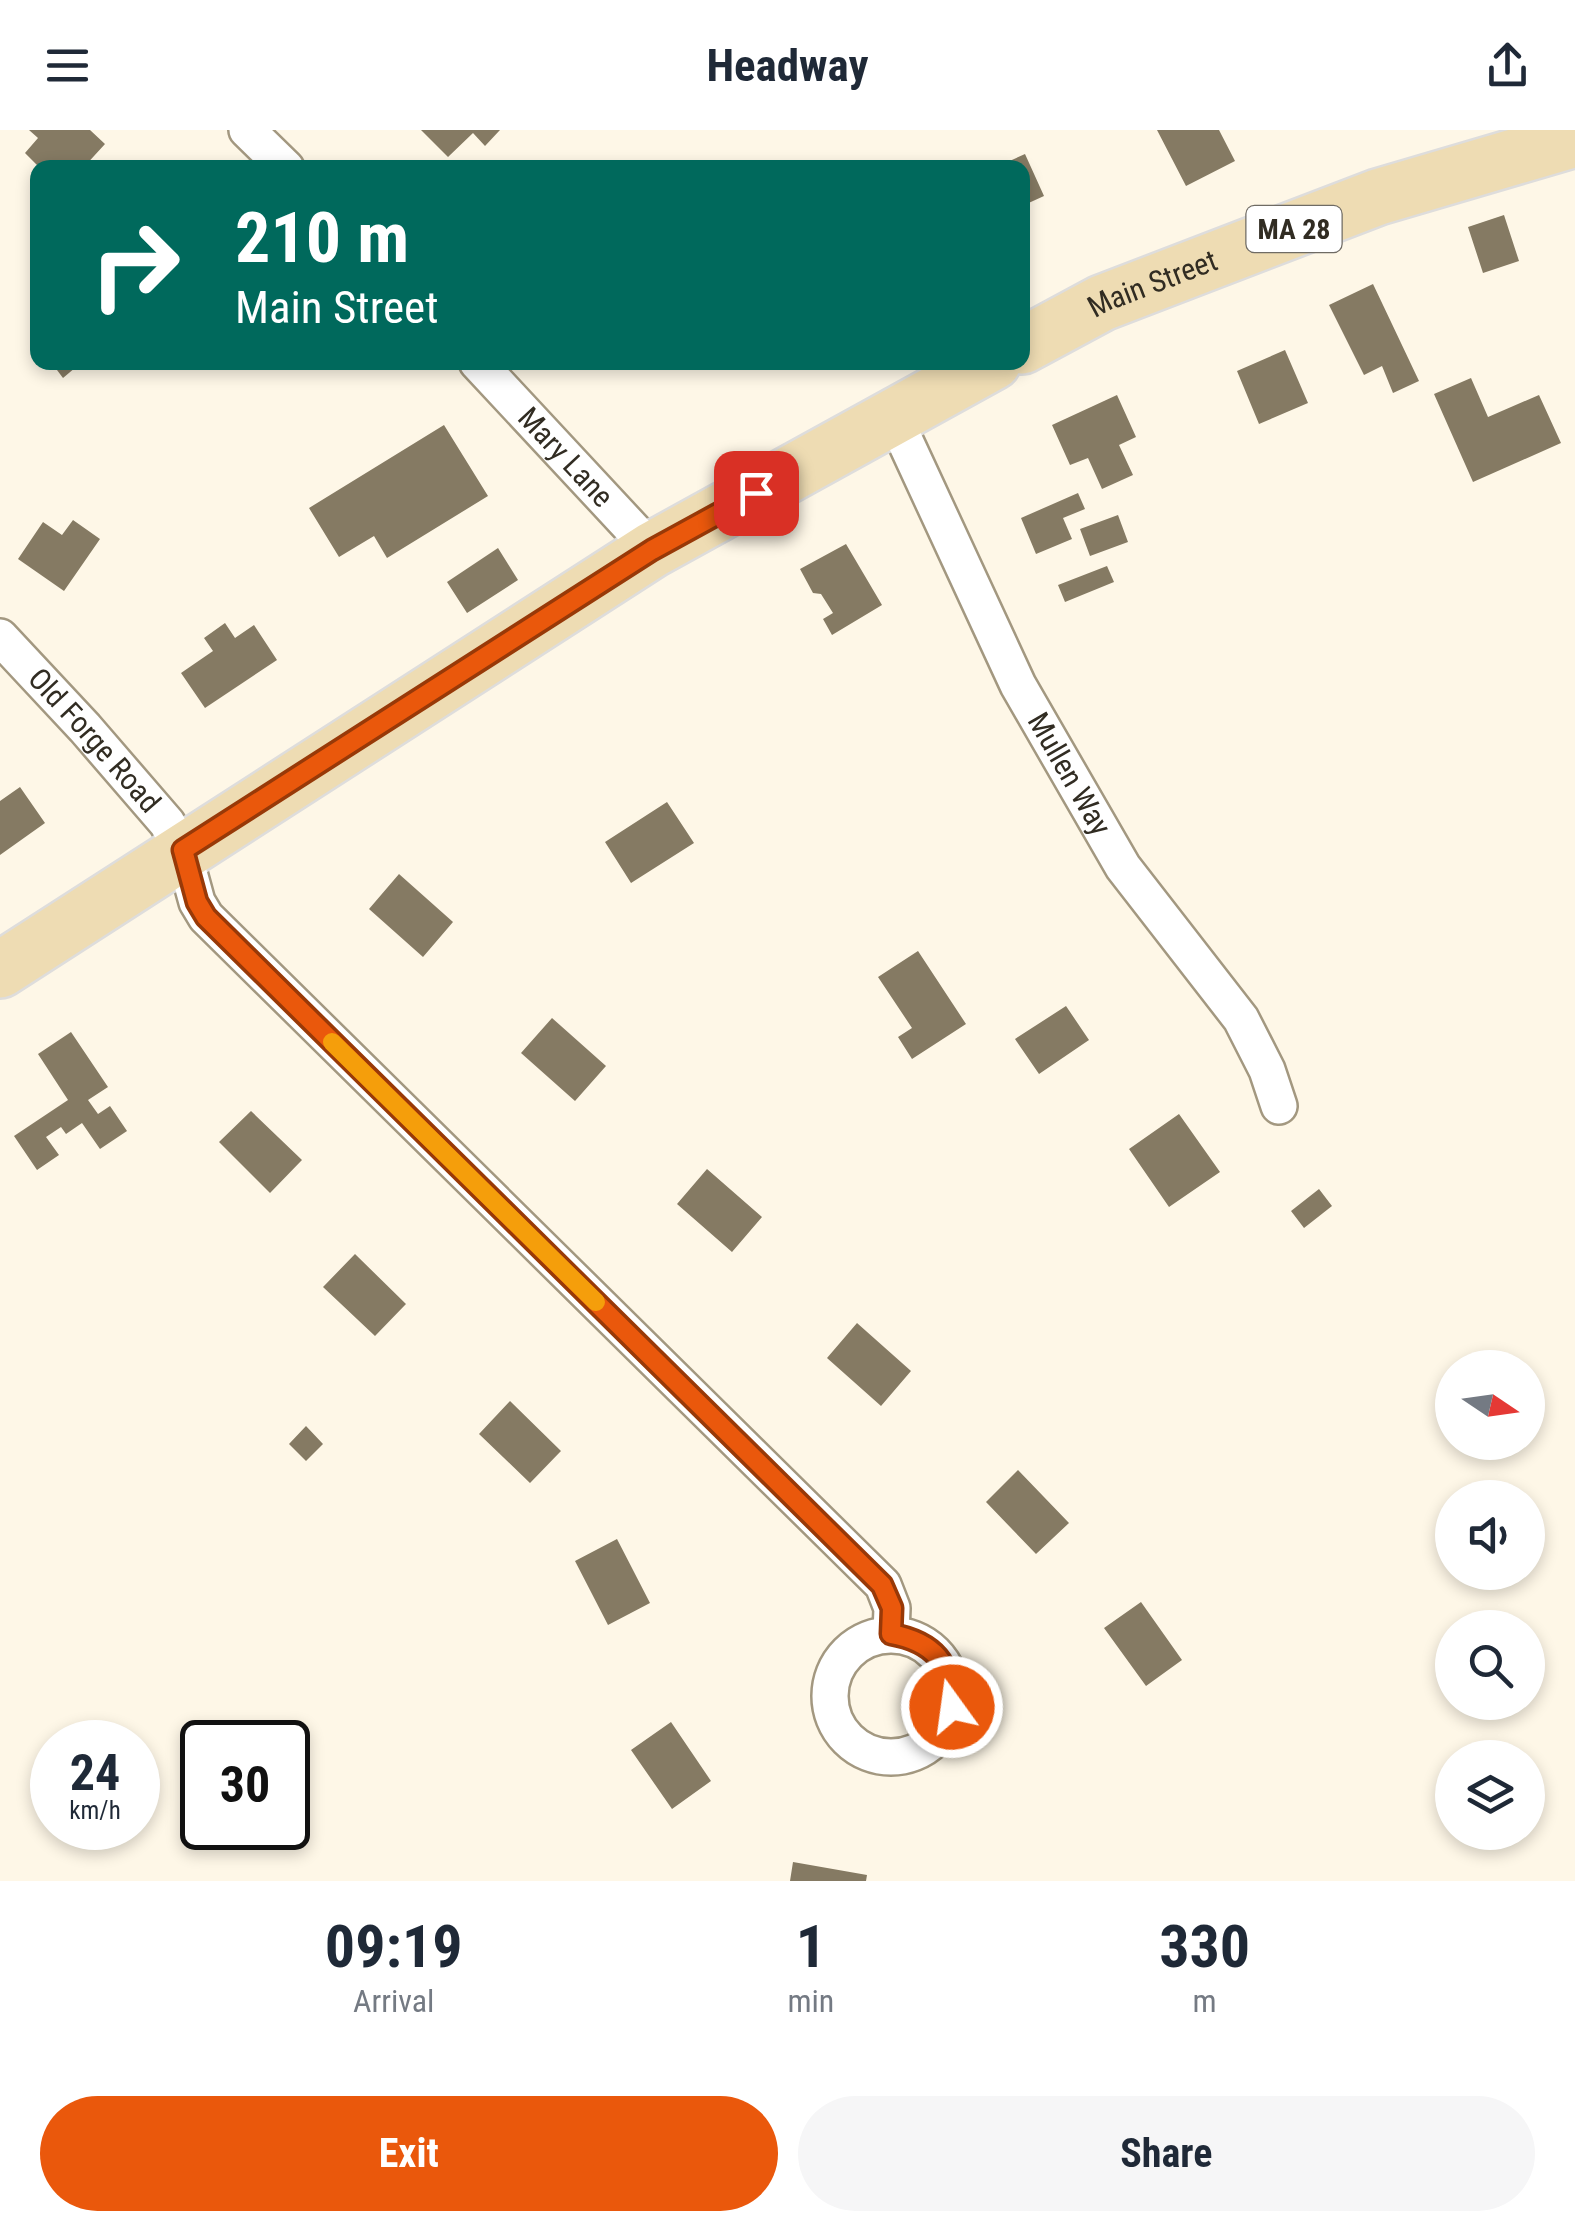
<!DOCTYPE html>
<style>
:root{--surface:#fff;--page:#f6f6f7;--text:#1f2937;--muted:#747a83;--accent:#ea580c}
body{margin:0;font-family:"Roboto Condensed",sans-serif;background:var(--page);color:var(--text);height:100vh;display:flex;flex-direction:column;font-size:38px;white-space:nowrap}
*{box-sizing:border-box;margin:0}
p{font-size:32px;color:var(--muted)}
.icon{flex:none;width:55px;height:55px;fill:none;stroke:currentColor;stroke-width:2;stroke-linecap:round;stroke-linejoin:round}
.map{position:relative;height:1751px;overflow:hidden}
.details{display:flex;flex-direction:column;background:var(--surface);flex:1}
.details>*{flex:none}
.guide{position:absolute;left:30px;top:30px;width:1000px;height:210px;border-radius:20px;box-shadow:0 5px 15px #0003;background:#00695c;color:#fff;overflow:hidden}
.needle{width:65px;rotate:103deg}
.controls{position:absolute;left:1435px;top:1220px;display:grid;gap:20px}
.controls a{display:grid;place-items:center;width:110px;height:110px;border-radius:50%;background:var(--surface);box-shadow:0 5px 15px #0003;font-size:50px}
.speed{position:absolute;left:30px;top:1590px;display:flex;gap:20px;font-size:50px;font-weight:700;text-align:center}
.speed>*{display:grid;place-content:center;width:130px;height:130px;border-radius:50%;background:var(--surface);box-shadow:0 5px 15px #0003;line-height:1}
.speed small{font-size:25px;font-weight:400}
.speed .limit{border:5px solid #111;border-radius:15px;background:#fff;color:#111}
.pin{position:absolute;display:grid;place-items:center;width:85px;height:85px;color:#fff;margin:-42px;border-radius:20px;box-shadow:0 5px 15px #0006}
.me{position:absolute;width:110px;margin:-55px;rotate:346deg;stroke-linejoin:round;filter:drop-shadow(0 0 8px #0008)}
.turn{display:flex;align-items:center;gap:35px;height:210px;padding:0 40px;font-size:45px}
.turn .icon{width:130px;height:130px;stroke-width:2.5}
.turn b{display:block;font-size:70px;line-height:85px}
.eta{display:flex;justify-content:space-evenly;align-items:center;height:170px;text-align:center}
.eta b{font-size:60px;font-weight:700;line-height:70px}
.action{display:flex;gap:20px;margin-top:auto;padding:20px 40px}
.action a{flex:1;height:115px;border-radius:60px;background:var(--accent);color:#fff;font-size:40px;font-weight:700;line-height:115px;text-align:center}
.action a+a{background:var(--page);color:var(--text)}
header{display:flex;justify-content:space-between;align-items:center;height:130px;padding:0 40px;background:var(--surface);font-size:45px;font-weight:700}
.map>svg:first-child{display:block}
.building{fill:#857a63}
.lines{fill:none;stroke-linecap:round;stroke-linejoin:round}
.minor-casing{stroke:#a39880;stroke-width:40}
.primary-casing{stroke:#dedddc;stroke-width:60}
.minor{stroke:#fff;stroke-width:35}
.primary{stroke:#eedcb3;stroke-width:55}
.route-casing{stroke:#983908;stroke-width:25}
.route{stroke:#ea580c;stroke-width:18}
.slow{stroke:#f59e0b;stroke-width:18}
.labels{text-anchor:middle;stroke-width:10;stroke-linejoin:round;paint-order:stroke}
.shield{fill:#fff;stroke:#6f6b64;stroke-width:2.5}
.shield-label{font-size:28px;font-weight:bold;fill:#312c22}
.street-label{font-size:30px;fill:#312c22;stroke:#fff}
</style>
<header><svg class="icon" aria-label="menu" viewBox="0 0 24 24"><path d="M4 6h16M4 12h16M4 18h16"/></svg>Headway<svg class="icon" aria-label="share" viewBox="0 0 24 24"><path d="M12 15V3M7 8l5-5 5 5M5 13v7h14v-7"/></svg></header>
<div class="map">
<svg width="1575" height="1751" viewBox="0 0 1575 1751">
<rect width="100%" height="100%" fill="#fef7e7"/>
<path class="building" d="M 29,0 L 90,0 L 105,14 L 83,38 L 72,38 L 65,31 L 59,38 L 40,38 L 25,23 L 38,8 Z
M 421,0 L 500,0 L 485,16 L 473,3 L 448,27 Z
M 1157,0 L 1219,0 L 1235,31 L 1186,56 Z
M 1025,24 L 1044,66 L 1022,76 L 1022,38 L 994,38 Z
M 1504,85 L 1519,131 L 1483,143 L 1468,97 Z
M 1373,154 L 1419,251 L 1393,263 L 1382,236 L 1364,245 L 1329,175 Z
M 1285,220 L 1308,273 L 1259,294 L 1237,241 Z
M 51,232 L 82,232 L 63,248 Z
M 1471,248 L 1488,287 L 1539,265 L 1561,313 L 1473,352 L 1434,264 Z
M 1117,265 L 1136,307 L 1119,315 L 1133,345 L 1102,359 L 1088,328 L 1070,335 L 1052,295 Z
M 444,295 L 488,366 L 387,428 L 374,406 L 339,427 L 309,378 Z
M 1078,363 L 1085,379 L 1063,388 L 1072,409 L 1036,424 L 1021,388 Z
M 1118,385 L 1128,412 L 1090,426 L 1080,399 Z
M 73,390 L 100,409 L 64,461 L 18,429 L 43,392 L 62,405 Z
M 846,414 L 882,475 L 832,505 L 823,489 L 833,483 L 821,464 L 813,463 L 800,439 Z
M 498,418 L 518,450 L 467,483 L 447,452 Z
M 1107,436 L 1114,452 L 1065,472 L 1058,455 Z
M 225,493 L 235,508 L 254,495 L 277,530 L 205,578 L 181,543 L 213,521 L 204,508 Z
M 20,657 L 45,693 L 0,725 L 0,671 Z
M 667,672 L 694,713 L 631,753 L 605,712 Z
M 399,744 L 453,792 L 423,827 L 369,779 Z
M 918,821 L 966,894 L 912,929 L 898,907 L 912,898 L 878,847 Z
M 1066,876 L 1089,910 L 1039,944 L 1015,909 Z
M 552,888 L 606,936 L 575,971 L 521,923 Z
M 71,902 L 108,957 L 88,970 L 98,984 L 110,976 L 127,1001 L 100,1019 L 82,993 L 66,1004 L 61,997 L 46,1007 L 59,1025 L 37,1040 L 14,1006 L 68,970 L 38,924 Z
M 251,981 L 302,1030 L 270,1063 L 219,1012 Z
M 1179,984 L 1220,1042 L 1169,1077 L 1129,1019 Z
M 707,1039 L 762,1087 L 732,1122 L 677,1074 Z
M 1319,1059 L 1332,1076 L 1304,1098 L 1291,1081 Z
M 355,1124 L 406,1174 L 375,1206 L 323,1157 Z
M 857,1193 L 911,1241 L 881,1276 L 827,1228 Z
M 510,1271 L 561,1321 L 530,1353 L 479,1304 Z
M 306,1296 L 323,1314 L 306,1331 L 289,1314 Z
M 1018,1340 L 1069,1393 L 1036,1424 L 986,1372 Z
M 617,1409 L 650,1473 L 608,1495 L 575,1431 Z
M 1141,1472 L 1182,1530 L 1146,1556 L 1104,1498 Z
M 671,1592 L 711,1651 L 672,1679 L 631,1620 Z
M 793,1732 L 867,1745 L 866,1751 L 790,1751 Z"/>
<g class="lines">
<defs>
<g id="minor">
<path d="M 247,0 L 286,38"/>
<path id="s1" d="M 477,232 L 652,420"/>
<path id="s2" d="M 894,287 L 1018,555 L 1123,737 L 1241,889 L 1267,940 L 1279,976"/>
<path id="s3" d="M 0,507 L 85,598 L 167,693 L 183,721 L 197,772 L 206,787 L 883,1455 L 892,1478 L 891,1504"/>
<circle cx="891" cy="1566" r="61"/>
</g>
<g id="primary">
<path id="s4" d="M 1022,216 L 1102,173 L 1378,67 L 1575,9"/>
<path d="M 0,840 L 652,420 L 993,232"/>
</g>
</defs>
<use href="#minor" class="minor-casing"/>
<use href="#primary" class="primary-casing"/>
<use href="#minor" class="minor"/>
<use href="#primary" class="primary"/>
</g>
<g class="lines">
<defs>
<path id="route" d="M 756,363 L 652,420 L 183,720 L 197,772 L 206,787 L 882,1455 L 892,1478 L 891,1504 C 934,1512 952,1533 952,1577"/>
</defs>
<use href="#route" class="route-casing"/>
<use href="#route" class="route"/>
<path class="slow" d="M 332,912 L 596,1172"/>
</g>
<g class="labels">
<rect class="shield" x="1246.5" y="76" width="95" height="46" rx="8"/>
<g class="shield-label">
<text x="1294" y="109">MA 28</text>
</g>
<g class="street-label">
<text dy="10" stroke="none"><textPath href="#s4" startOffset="145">Main Street</textPath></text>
<text dy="10" stroke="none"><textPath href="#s1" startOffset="130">Mary Lane</textPath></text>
<text dy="10" stroke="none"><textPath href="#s3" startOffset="140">Old Forge Road</textPath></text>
<text dy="10" stroke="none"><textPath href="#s2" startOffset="398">Mullen Way</textPath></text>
</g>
</g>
</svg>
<div class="controls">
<a><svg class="needle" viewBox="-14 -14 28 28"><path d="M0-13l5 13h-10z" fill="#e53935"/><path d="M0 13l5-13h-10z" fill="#747a83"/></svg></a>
<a><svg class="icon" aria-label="sound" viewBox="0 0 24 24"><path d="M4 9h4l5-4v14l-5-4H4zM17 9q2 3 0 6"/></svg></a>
<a><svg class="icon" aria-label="search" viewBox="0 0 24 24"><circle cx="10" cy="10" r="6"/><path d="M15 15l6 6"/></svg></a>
<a><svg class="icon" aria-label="layers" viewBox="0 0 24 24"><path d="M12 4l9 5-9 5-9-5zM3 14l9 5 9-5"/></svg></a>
</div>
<div class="speed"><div>24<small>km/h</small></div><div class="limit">30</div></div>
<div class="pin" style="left:756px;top:363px;background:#d93025"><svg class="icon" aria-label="arrive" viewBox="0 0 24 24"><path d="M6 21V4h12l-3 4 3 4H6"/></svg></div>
<svg class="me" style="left:952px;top:1577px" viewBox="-20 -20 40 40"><circle r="17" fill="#ea580c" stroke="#fff" stroke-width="3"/><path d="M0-11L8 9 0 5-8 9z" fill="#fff"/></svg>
<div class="guide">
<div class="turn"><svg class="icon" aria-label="right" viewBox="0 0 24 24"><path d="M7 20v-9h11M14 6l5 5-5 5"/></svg><div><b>210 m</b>Main Street</div></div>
</div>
</div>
<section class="details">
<div class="eta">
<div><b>09:19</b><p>Arrival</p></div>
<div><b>1</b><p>min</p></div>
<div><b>330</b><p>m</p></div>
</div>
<div class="action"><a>Exit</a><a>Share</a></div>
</section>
